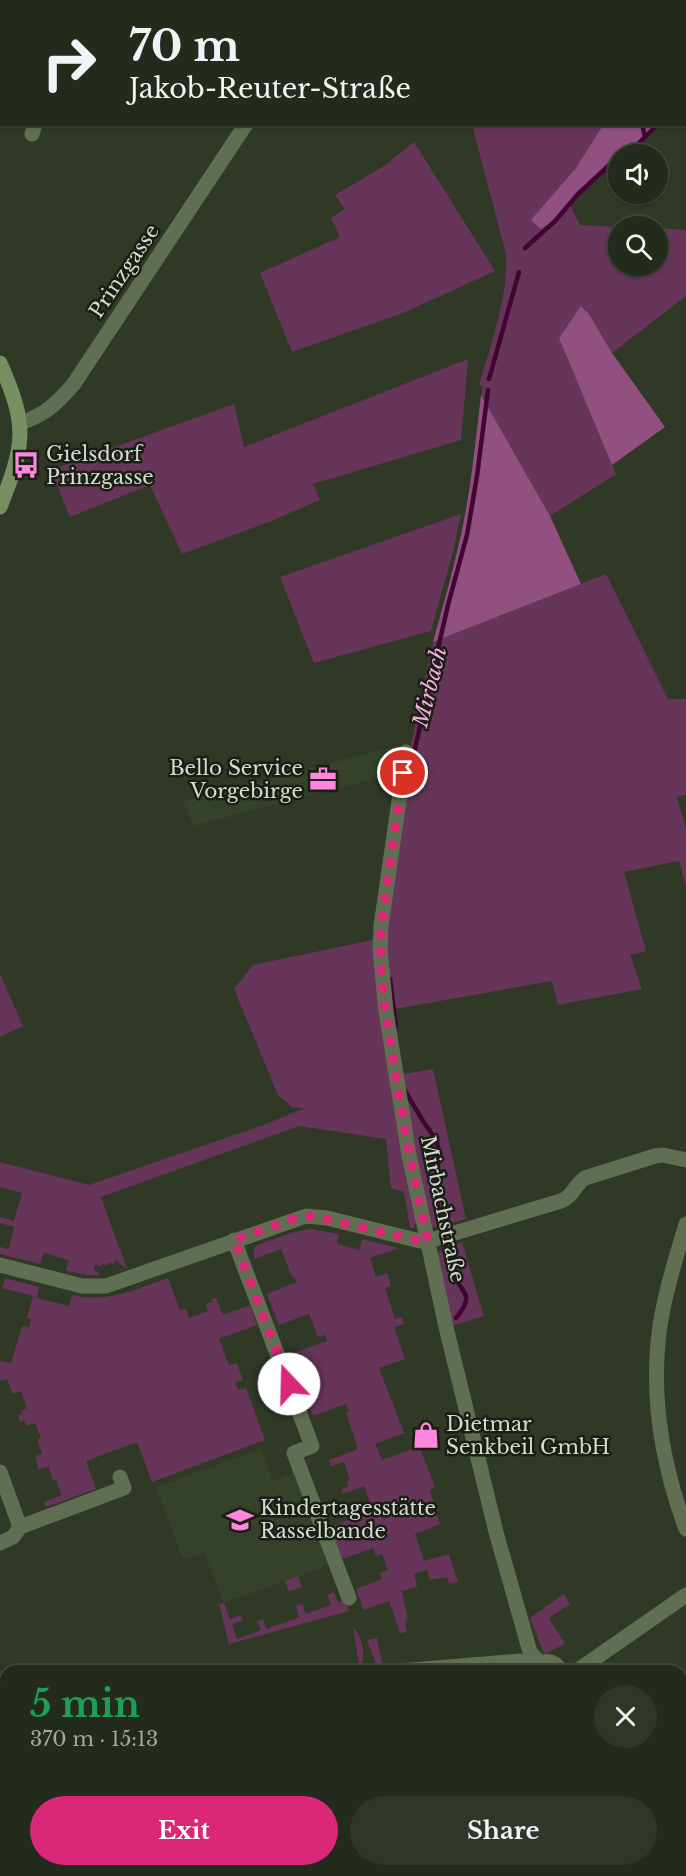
<!DOCTYPE html>
<meta charset="utf-8">
<style>
:root{--surface:#232b1c;--page:#2f3729;--text:#f1f3f6;--muted:#a3a7a3;--line:#40473b;--accent:#db2777}
body{margin:0;font-family:"Libre Baskerville",serif;background:var(--page);color:var(--text);height:100vh;display:flex;flex-direction:column;font-size:22px;white-space:nowrap}
*{box-sizing:border-box;margin:0}
p{font-size:20px;color:var(--muted)}
.icon{flex:none;width:33px;height:33px;fill:none;stroke:currentColor;stroke-width:2;stroke-linecap:round;stroke-linejoin:round}
.map{position:relative;flex:1;overflow:hidden}
.side{position:absolute;left:0px;top:1665px;width:687px;height:212px;display:flex;flex-direction:column;background:var(--surface);border-radius:18px 18px 0 0;box-shadow:0 2px 4px #0004,0 0 0 2px var(--line)}
.side>*{flex:none}
.top-card{position:absolute;left:0px;top:0px;width:687px;height:126px;box-shadow:0 2px 4px #0004,0 0 0 2px var(--line);background:#232b1c;color:var(--text);overflow:hidden}
.fabs{position:absolute;left:608px;top:144px;display:grid;gap:12px}
.fabs a{display:grid;place-items:center;width:60px;height:60px;border-radius:50%;background:var(--surface);box-shadow:0 2px 4px #0004,0 0 0 2px var(--line);font-size:30px}
.pin{position:absolute;display:grid;place-items:center;width:51px;height:51px;color:#fff;margin:-26px;border:3px solid #fff;border-radius:50%;box-shadow:0 2px 6px #0007}
.me{position:absolute;width:66px;margin:-33px;rotate:339deg;stroke-linejoin:round;filter:drop-shadow(0 0 4px #0008)}
.turn{display:flex;align-items:center;gap:21px;height:126px;padding:0 30px;font-size:27px}
.turn .icon{width:78px;height:78px;stroke-width:2.5}
.turn b{display:block;font-size:42px;line-height:51px}
.round{display:grid;place-items:center;flex:none;width:63px;height:63px;border-radius:32px;background:var(--page)}
.headline{display:flex;align-items:center;justify-content:space-between;height:102px;padding:0 30px}
h1{font-size:36px;font-weight:800;line-height:45px;color:#1e9e55}
.action{display:flex;gap:12px;margin-top:auto;padding:12px 30px}
.action a{flex:1;height:69px;border-radius:36px;background:var(--accent);color:#fff;font-size:24px;font-weight:800;line-height:69px;text-align:center}
.action a+a{background:var(--page);color:var(--text)}
.map>svg:first-child{display:block}
.built{fill:#354229}
.green{fill:#663559}
.forest{fill:#915080}
.lines{fill:none;stroke-linecap:round;stroke-linejoin:round}
.stream{stroke:#410435;stroke-width:4.5}
.street{stroke:#606f52;stroke-width:15}
.secondary{stroke:#778f61;stroke-width:15}
.route{stroke:#db2777;stroke-width:10;stroke-dasharray:0 18}
.labels{text-anchor:middle;stroke-width:5;stroke-linejoin:round;paint-order:stroke}
.street-label{font-size:20px;fill:#d4dbcf;stroke:#1a1e16}
.poi-label{font-size:20px;fill:#d4dbcf;stroke:#1a1e16;text-anchor:start}
.water-label{font-size:21px;font-style:italic;fill:#f8ade2;stroke:#1a1e16}
</style>
<div class="map">
<svg width="686" height="1876" viewBox="0 0 686 1876">
<rect width="100%" height="100%" fill="#2f3926"/>
<path class="built" d="M 405,744 L 400,772 L 193,826 L 183,801 Z
M 261,1449 L 273,1481 L 295,1472 L 329,1565 L 224,1603 L 204,1553 L 183,1559 L 156,1487 Z"/>
<path class="green" d="M 453,0 L 606,0 L 605,2 L 454,2 Z
M 472,125 L 603,125 L 576,168 L 559,188 L 555,221 L 570,205 L 580,225 L 618,227 L 618,266 L 657,266 L 657,228 L 686,230 L 686,296 L 612,353 L 589,314 L 582,306 L 559,338 L 616,474 L 550,516 L 481,395 L 483,386 L 479,385 C 490,347 509,294 506,254 Z
M 414,142 L 495,271 L 403,313 L 292,352 L 260,273 L 340,237 L 331,218 L 345,209 L 335,195 L 384,166 Z
M 468,359 L 461,440 L 313,484 L 320,500 L 269,522 L 182,554 L 150,485 L 70,517 L 51,470 L 234,404 L 244,447 Z
M 461,514 L 453,552 L 431,631 L 314,663 L 280,577 Z
M 606,574 L 668,699 L 686,699 L 686,795 L 677,797 L 686,829 L 686,887 L 679,861 L 624,872 L 646,951 L 630,955 L 642,989 L 558,1005 L 552,981 L 389,1010 L 382,942 L 409,755 L 433,642 Z
M 377,939 L 417,1221 L 413,1228 L 410,1228 L 404,1192 L 391,1188 L 386,1139 L 299,1126 L 101,1197 L 127,1269 L 116,1260 L 113,1264 L 110,1262 L 106,1266 L 103,1263 L 100,1267 L 96,1264 L 93,1269 L 101,1275 L 88,1275 L 66,1271 L 69,1260 L 44,1253 L 40,1264 L 0,1254 L 0,1247 L 9,1249 L 14,1227 L 0,1223 L 0,1217 L 14,1221 L 22,1193 L 0,1187 L 0,1162 L 89,1185 L 266,1124 L 305,1108 L 292,1107 L 278,1095 L 234,989 L 253,965 Z
M 0,974 L 23,1026 L 0,1037 Z
M 433,1069 L 466,1219 L 431,1228 L 398,1075 Z
M 311,1229 L 339,1234 L 337,1244 L 359,1250 L 362,1239 L 399,1248 L 370,1258 L 376,1277 L 387,1273 L 391,1285 L 385,1288 L 395,1319 L 402,1317 L 404,1324 L 394,1327 L 405,1359 L 379,1368 L 404,1433 L 375,1444 L 382,1460 L 419,1446 L 435,1487 L 430,1490 L 440,1524 L 415,1534 L 424,1561 L 449,1554 L 458,1582 L 449,1584 L 447,1577 L 430,1580 L 427,1570 L 414,1574 L 417,1587 L 402,1591 L 408,1620 L 405,1621 L 407,1632 L 400,1633 L 389,1601 L 364,1610 L 356,1589 L 382,1579 L 380,1573 L 388,1570 L 382,1554 L 376,1556 L 373,1548 L 340,1560 L 328,1528 L 371,1511 L 369,1506 L 371,1505 L 364,1486 L 343,1494 L 341,1489 L 348,1487 L 347,1482 L 350,1480 L 344,1462 L 331,1466 L 329,1460 L 358,1449 L 346,1412 L 349,1411 L 346,1404 L 313,1416 L 290,1354 L 327,1341 L 325,1335 L 318,1337 L 309,1314 L 279,1325 L 267,1294 L 297,1282 L 294,1276 L 292,1277 L 281,1249 L 254,1259 L 254,1248 L 257,1245 L 294,1232 Z
M 462,1242 L 484,1316 L 451,1326 L 437,1257 C 439,1247 453,1245 462,1242 Z
M 5,1278 L 39,1287 L 37,1298 L 69,1306 L 72,1295 C 108,1303 134,1290 168,1278 L 180,1310 L 186,1309 L 189,1318 L 208,1311 L 206,1304 L 212,1302 L 212,1299 L 216,1298 L 223,1315 L 250,1305 L 257,1325 L 219,1339 L 229,1365 L 237,1363 L 243,1380 L 235,1383 L 238,1390 L 246,1388 L 265,1440 L 152,1482 L 137,1442 L 86,1461 L 96,1489 L 46,1507 L 44,1502 L 62,1495 L 56,1480 L 53,1480 L 48,1466 L 38,1470 L 36,1456 L 42,1453 L 37,1440 L 41,1438 L 35,1423 L 26,1426 L 24,1420 L 20,1422 L 18,1415 L 22,1414 L 21,1411 L 27,1408 L 21,1391 L 13,1394 L 7,1379 L 1,1381 L 0,1379 L 0,1361 L 11,1363 L 22,1326 L 29,1328 L 31,1319 L 27,1318 L 33,1296 L 2,1288 Z
M 298,1576 L 302,1587 L 289,1592 L 285,1581 Z
M 334,1592 L 338,1602 L 345,1600 L 349,1611 L 229,1644 L 219,1604 L 224,1603 L 230,1619 L 241,1615 L 243,1620 L 232,1624 L 237,1639 L 261,1630 L 257,1621 L 263,1619 L 267,1629 L 299,1617 L 296,1606 L 302,1604 L 306,1614 L 331,1605 L 327,1595 Z
M 564,1594 L 570,1604 L 549,1618 L 565,1644 L 544,1654 L 530,1618 Z
M 353,1626 C 360,1635 369,1655 359,1666 Z
M 377,1638 L 382,1663 L 376,1664 L 367,1640 Z"/>
<path class="forest" d="M 606,0 L 686,0 L 686,116 L 686,2 L 605,1 Z
M 603,125 L 658,125 L 634,148 L 618,154 L 618,157 L 579,194 L 555,221 L 541,229 L 531,220 L 576,168 Z
M 581,306 L 589,314 L 612,353 L 665,427 L 612,465 L 559,338 Z
M 481,395 L 550,516 L 581,584 L 433,642 C 444,602 456,561 464,520 C 472,479 476,437 481,395 Z"/>
<g class="lines">
<path class="stream" d="M 686,61 L 686,60
M 645,137 L 658,124
M 621,154 C 625,151 628,151 632,149 C 636,146 641,141 645,137 L 642,124
M 525,248 L 555,221 L 578,194 L 618,157
M 489,379 L 519,272
M 411,766 L 448,605 L 467,535 L 477,476 L 488,390
M 390,979 L 396,1027
M 404,1089 L 423,1121 L 437,1141 L 439,1155 L 435,1190 L 441,1226
M 446,1248 C 447,1256 449,1264 452,1272 C 461,1294 477,1292 456,1318"/>
<path class="street" d="M 244,0 L 245,2
M 179,2 L 181,0
M 326,2 L 327,0
M 0,51 L 2,53
M 32,134 L 35,124
M 21,423 C 46,414 55,405 73,385 L 246,124
M 406,752 L 381,926 L 380,949 L 386,1011 L 409,1155 L 446,1327 L 496,1532 L 530,1652 L 540,1663
M 686,1224 C 676,1258 665,1292 660,1326 C 650,1396 662,1464 686,1529
M 234,1240 L 312,1446 L 294,1453 L 349,1598
M 0,1265 L 82,1286 L 106,1286 L 306,1216 L 327,1218 L 420,1241 L 428,1241 L 561,1201 C 575,1195 574,1185 585,1178 L 655,1156 L 663,1155 L 686,1160
M 0,1472 L 20,1527 L 124,1488 L 120,1477
M 0,1543 L 13,1537 L 20,1527
M 533,1670 C 541,1658 554,1659 561,1671
M 400,1671 L 520,1661 L 535,1666
M 577,1671 L 686,1595
M 0,1737 L 6,1735
M 151,1870 L 155,1876
M 632,1870 L 635,1876
M 378,1876 L 386,1870
M 668,1876 L 680,1870"/>
<path class="secondary" d="M 0,363 C 28,426 25,444 0,507"/>
</g>
<g class="lines">
<path class="route" d="M 289,1384 L 234,1240 L 299,1217 L 312,1216 L 420,1241 L 428,1241 C 413,1176 401,1111 391,1046 C 385,1007 378,966 381,927 L 403,773"/>
</g>
<defs>
<symbol id="bus-bare" viewBox="-9 -9 18 18"><path d="M-5-6H5V4H4V6H2V4H-2V6H-4V4H-5ZM-3.5-4V0h7V-4ZM-3.5 1.2v1.5H-2V1.2ZM2 1.2v1.5H3.5V1.2Z" fill="#ff85df" stroke="#1a1e16" stroke-width="2.5" paint-order="stroke"/></symbol>
<symbol id="office-bare" viewBox="-9 -9 18 18"><path d="M-6-3h4V-5.5h4V-3h4V5H-6ZM-1-4.5V-3h2v-1.5ZM-6 0V1H6V0Z" fill="#ff85df" stroke="#1a1e16" stroke-width="2.5" paint-order="stroke"/></symbol>
<symbol id="shop-bare" viewBox="-9 -9 18 18"><path d="M-5-2.5h2.3a2.7 3.5 0 0 1 5.4 0H5L5.5 6h-11ZM-1.5-2.5h3a1.5 2.3 0 0 0-3 0Z" fill="#ff85df" stroke="#1a1e16" stroke-width="2.5" paint-order="stroke"/></symbol>
<symbol id="school-bare" viewBox="-9 -9 18 18"><path d="M0-5L7-2L0 1L-7-2ZM-4 1L0 2.5L4 1V4Q0 6-4 4Z" fill="#ff85df" stroke="#1a1e16" stroke-width="2.5" paint-order="stroke"/></symbol>
</defs>
<g fill-rule="evenodd">
<use href="#bus-bare" x="7" y="446" width="38" height="38"/>
<use href="#office-bare" x="304" y="760" width="38" height="38"/>
<use href="#shop-bare" x="407" y="1416" width="38" height="38"/>
<use href="#school-bare" x="221" y="1501" width="38" height="38"/>
</g>
<g class="labels">
<g class="street-label">
<text transform="translate(124 271) rotate(-56)" y="7">Prinzgasse</text>
<text transform="translate(443 1209) rotate(78)" y="7">Mirbachstraße</text>
</g>
<g class="poi-label">
<text x="46" y="461">Gielsdorf<tspan x="46" dy="23">Prinzgasse</tspan></text>
<text x="303" y="775" text-anchor="end">Bello Service<tspan x="303" dy="23">Vorgebirge</tspan></text>
<text x="446" y="1431">Dietmar<tspan x="446" dy="23">Senkbeil GmbH</tspan></text>
<text x="260" y="1515">Kindertagesstätte<tspan x="260" dy="23">Rasselbande</tspan></text>
</g>
<g class="water-label">
<text transform="translate(430 687) rotate(-76)" y="7">Mirbach</text>
</g>
</g>
</svg>
<div class="fabs">
<a><svg class="icon" aria-label="sound" viewBox="0 0 24 24"><path d="M4 9h4l5-4v14l-5-4H4zM17 9q2 3 0 6"/></svg></a>
<a><svg class="icon" aria-label="search" viewBox="0 0 24 24"><circle cx="10" cy="10" r="6"/><path d="M15 15l6 6"/></svg></a>
</div>
<div class="pin" style="left:403px;top:773px;background:#d93025"><svg class="icon" aria-label="arrive" viewBox="0 0 24 24"><path d="M6 21V4h12l-3 4 3 4H6"/></svg></div>
<svg class="me" style="left:289px;top:1384px" viewBox="-20 -20 40 40"><circle r="19" fill="#fff"/><path d="M0-13L10 11 0 6-10 11z" fill="#db2777"/></svg>
<div class="top-card">
<div class="turn"><svg class="icon" aria-label="right" viewBox="0 0 24 24"><path d="M7 20v-9h11M14 6l5 5-5 5"/></svg><div><b>70 m</b>Jakob-Reuter-Straße</div></div>
</div>
<section class="side">
<div class="headline"><div><h1>5 min</h1><p>370 m · 15:13</p></div><a class="round"><svg class="icon" aria-label="close" viewBox="0 0 24 24"><path d="M6 6l12 12M18 6L6 18"/></svg></a></div>
<div class="action"><a>Exit</a><a>Share</a></div>
</section>
</div>
